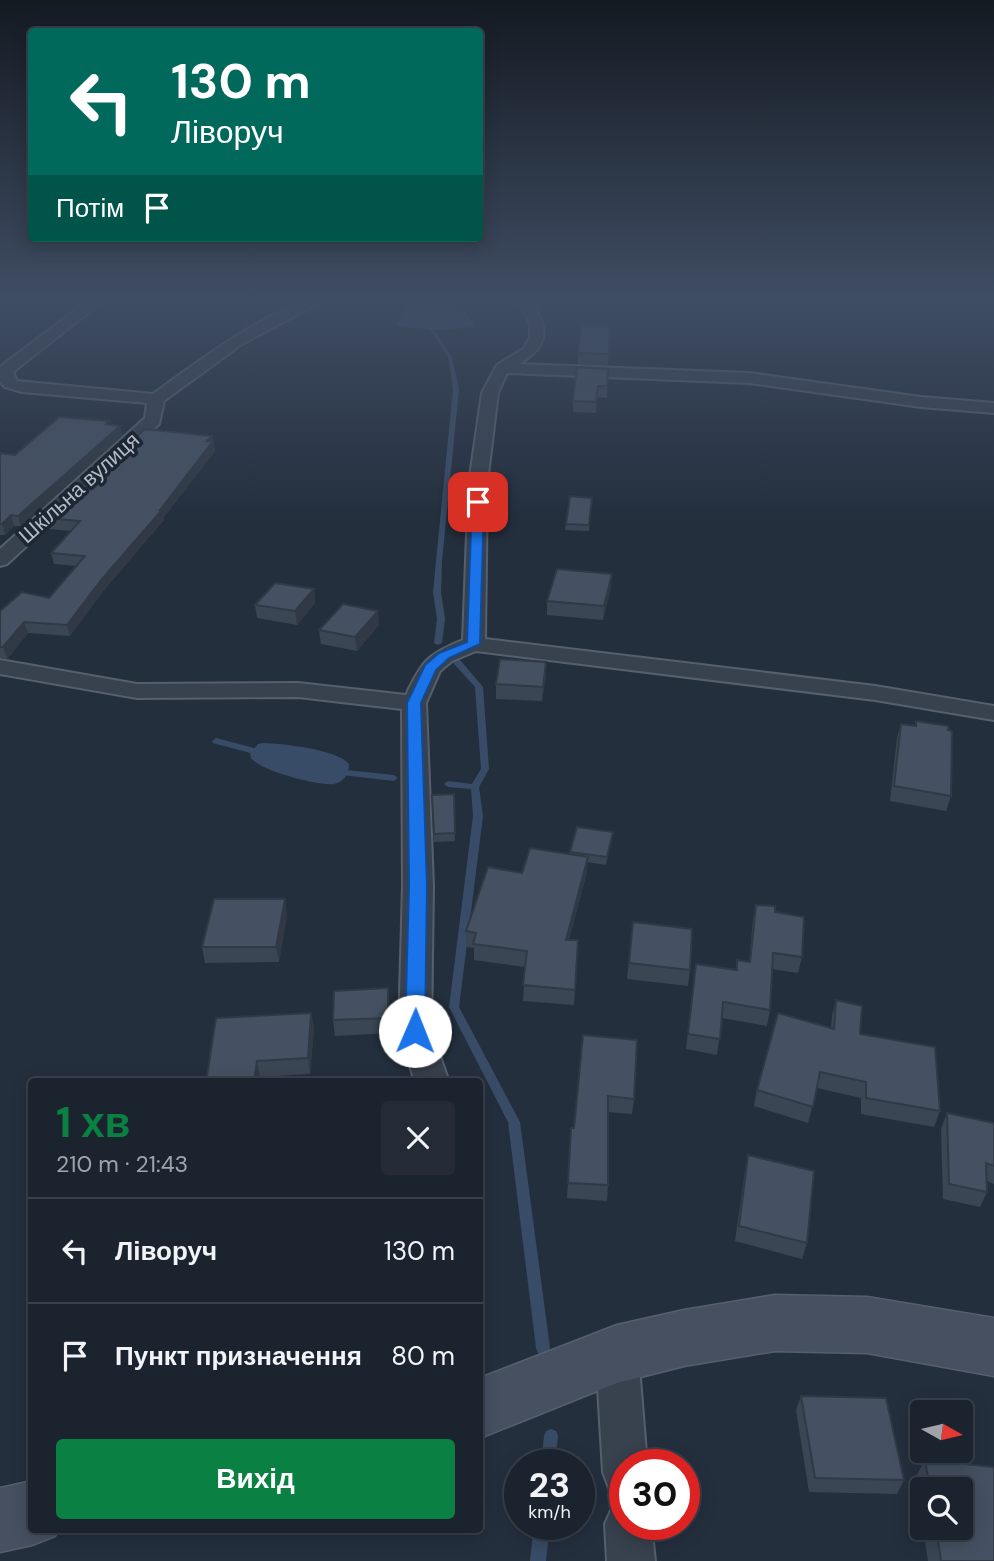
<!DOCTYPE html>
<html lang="uk">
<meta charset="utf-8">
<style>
:root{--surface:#1b232e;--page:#242b36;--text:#f1f3f6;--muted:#a0a4aa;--line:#39404a;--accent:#0b8043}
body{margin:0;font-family:"DM Sans",sans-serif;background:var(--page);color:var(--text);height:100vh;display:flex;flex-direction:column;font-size:26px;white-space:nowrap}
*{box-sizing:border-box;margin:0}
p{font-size:23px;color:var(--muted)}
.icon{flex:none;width:38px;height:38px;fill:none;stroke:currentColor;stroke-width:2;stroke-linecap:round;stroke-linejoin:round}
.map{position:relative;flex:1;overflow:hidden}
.drawer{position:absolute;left:28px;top:1078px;width:455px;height:455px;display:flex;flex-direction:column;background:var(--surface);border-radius:7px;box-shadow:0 4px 18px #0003,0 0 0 2px var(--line)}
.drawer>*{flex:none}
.hud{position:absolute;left:28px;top:28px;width:455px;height:214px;border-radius:7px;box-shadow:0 4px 18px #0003,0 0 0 2px var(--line);background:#00695c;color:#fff;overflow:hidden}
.needle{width:46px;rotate:98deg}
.tools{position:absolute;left:910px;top:1400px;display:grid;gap:14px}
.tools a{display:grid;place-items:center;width:63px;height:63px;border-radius:7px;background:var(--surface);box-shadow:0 4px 18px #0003,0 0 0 2px var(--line);font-size:35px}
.speed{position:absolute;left:504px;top:1449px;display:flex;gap:14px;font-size:35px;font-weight:700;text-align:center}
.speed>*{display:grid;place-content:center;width:91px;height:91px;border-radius:50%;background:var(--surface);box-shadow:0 4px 18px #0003,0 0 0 2px var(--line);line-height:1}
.speed small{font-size:18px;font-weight:400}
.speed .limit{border:10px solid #d22;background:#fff;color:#111}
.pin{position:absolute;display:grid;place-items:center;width:60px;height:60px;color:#fff;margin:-30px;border-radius:14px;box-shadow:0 4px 10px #0006}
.me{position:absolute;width:77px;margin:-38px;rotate:1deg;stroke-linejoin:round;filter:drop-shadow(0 0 5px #0008)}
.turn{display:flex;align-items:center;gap:24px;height:147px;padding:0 28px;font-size:32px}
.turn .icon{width:91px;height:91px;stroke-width:2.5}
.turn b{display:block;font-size:49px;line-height:60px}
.then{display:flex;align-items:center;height:66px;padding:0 28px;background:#0003;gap:14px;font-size:26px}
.round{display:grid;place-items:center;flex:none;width:74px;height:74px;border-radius:7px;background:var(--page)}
.overview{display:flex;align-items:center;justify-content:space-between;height:119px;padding:0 28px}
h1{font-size:42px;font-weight:700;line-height:52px;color:var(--accent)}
.button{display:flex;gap:14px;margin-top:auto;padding:14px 28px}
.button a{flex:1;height:80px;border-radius:7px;background:var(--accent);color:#fff;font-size:28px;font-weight:700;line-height:80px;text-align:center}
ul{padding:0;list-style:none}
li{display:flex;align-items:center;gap:21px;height:105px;padding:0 28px;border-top:2px solid var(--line)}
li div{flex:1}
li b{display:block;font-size:26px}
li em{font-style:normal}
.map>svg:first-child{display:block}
.water{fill:#394c67}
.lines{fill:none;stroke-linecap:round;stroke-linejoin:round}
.stream{fill:#394c67;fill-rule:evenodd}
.street-casing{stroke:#565f6c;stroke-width:4}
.secondary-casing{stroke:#565f6c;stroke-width:3}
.street{fill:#38414e;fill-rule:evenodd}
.secondary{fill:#465061;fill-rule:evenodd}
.wall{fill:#3b4654}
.shaded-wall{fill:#303945}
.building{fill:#455162;stroke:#303945;stroke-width:2}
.route{fill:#1a73e8;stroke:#114b97;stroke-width:2}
.labels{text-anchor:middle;stroke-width:7;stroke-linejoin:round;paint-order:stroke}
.far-street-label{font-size:21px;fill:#b4bcc9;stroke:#1d2633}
</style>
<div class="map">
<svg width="994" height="1561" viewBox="0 0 994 1561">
<rect width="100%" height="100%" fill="#242f3e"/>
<path class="water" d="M 412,298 L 440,298 L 442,303 L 465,312 L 474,324 L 472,327 L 444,330 L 400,327 L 396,324 Z
M 263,743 C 284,744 336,749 349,764 C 349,774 344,782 334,784 C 318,786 261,771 251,758 L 250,754 L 258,744 Z"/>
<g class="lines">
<path class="stream" d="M 429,298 L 433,298 L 433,328 L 452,357 L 459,389 L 442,561 L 441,592 L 445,619 L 442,643 L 438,645 L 434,643 L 437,619 L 433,592 L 453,389 L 448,357 L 429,328 Z
M 454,660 L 460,660 L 483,687 L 489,769 L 479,787 L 483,816 L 459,1007 L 520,1122 L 550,1348 L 548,1353 L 543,1355 L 538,1353 L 536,1348 L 508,1122 L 449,1007 L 473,816 L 471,789 L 448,787 L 444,784 L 448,781 L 472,784 L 481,769 L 475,687 L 454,664 L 453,662 Z
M 216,738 L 265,751 L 266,753 L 262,756 L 213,743 L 212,741 Z
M 336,769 L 394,775 L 398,778 L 394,781 L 333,774 L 332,772 L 333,770 Z
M 551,1429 L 556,1431 L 558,1436 L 555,1465 L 541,1465 L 544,1436 L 546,1431 Z
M 534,1524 L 550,1524 L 546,1561 L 530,1561 Z"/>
<defs>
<path id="street" d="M 91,298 L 107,298 L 13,372 L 17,381 L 153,394 C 193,365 280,298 329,298 L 242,344 L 164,401 L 159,424 L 7,564 L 0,566 L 0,549 L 145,418 L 147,403 L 22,392 L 5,387 L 0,382 L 0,367 Z
M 517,298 L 531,298 C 547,329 552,344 519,364 L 749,373 L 921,397 L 994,403 L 994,413 L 921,407 L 749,383 L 507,373 L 498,393 L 487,483 L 485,639 L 875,686 L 994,706 L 994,720 L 875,700 L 476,651 L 452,661 L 440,671 L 426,703 L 433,886 L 431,1031 L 449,1082 L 415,1082 L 399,1031 L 403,886 L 402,709 L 298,697 L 137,698 L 0,674 L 0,660 L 137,684 L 298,683 L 406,695 C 422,661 428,654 463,640 L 469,483 L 482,393 L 497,365 L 523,349 L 530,338 L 530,323 Z
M 617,1333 L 632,1339 L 638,1354 L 647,1465 L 625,1465 L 625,1494 L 609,1488 L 603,1472 L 596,1354 L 602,1339 Z
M 625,1502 L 625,1524 L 651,1524 L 655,1561 L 607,1561 L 605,1524 L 612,1508 Z"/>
<path id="secondary" d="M 775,1295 L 867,1297 L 994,1318 L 994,1376 L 867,1353 L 775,1351 L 684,1366 L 617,1383 L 480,1438 L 480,1378 L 617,1325 L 684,1310 Z
M 32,1481 L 32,1530 L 57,1530 L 55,1536 L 32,1545 L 0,1552 L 0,1488 Z"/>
</defs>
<use href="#street" class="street-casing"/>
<use href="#secondary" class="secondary-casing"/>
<use href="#street" class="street"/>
<use href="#secondary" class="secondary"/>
</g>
<path class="wall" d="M 342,298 L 375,298 L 368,302 Z
M 610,327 L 608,365 L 578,364 L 578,353 Z
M 608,369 L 607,398 L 597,397 L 596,413 L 573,412 L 573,401 Z
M 110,425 L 120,426 L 122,436 L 21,526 L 14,526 L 5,535 L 0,535 L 0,453 L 15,455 Z
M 212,436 L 215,451 L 164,517 L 164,520 L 104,590 L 70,636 L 28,633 L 7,659 L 0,658 L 0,611 L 49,598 L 76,566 L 54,564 L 51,553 L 71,531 L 49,529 L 46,518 Z
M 592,498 L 589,531 L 565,530 L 566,524 Z
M 611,588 L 603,620 L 547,615 L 547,601 Z
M 314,589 L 315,603 L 297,625 L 257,618 L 255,605 Z
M 379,625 L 357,651 L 321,644 L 319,630 Z
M 546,662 L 546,676 L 542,701 L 496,699 L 496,684 Z
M 916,721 L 948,730 L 951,796 L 946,811 L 890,801 L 897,738 L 901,724 L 915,726 Z
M 454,794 L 455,841 L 434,842 L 432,795 Z
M 612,840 L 606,865 L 587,862 L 587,872 L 569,940 L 578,940 L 574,1005 L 523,1001 L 525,967 L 474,960 L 474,948 L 466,947 L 466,931 L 570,854 L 570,852 Z
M 756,905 L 775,912 L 802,957 L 798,973 L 772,969 L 770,1010 L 767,1026 L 722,1018 L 717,1055 L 686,1049 L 696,964 L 736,970 L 737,960 L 749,962 L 753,920 Z
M 287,914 L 279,962 L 205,963 L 202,947 Z
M 633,922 L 690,970 L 688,986 L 627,979 Z
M 836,1000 L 860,1034 L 940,1111 L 934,1127 L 861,1114 L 861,1098 L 817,1088 L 808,1123 L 754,1106 L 757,1090 L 831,1028 L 832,1016 Z
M 389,1004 L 389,1033 L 335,1036 L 333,1020 Z
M 311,1013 L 314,1029 L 310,1074 L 260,1077 L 259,1082 L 206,1082 Z
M 583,1035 L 634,1099 L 632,1114 L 608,1112 L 608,1185 L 607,1201 L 567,1198 L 571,1128 L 574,1128 Z
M 947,1113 L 994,1123 L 994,1184 L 987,1181 L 987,1192 L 980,1207 L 943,1199 L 941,1129 Z
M 748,1155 L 807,1243 L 802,1259 L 735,1241 L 745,1171 Z
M 801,1396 L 904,1480 L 897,1494 L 809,1492 L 796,1410 Z
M 925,1460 L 994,1467 L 994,1561 L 928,1561 L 923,1528 L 961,1528 L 961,1489 L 922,1489 L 922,1524 L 915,1478 Z"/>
<path class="shaded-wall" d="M 120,426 L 122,436 L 21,526 L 18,516 Z
M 212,436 L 215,451 L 164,517 L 164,520 L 104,590 L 70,636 L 67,625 L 102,579 L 160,510 L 207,441 Z
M 11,515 L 14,526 L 5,535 L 2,524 Z
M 612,574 L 611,588 L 603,620 L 604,606 Z
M 314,589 L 315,603 L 297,625 L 295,611 Z
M 378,611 L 379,625 L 357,651 L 355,637 Z
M 24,622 L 28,633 L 7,659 L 3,647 Z
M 546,662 L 546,676 L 542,701 L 543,687 Z
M 613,832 L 612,840 L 606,865 L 607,857 Z
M 588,857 L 587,872 L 565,955 L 566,940 Z
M 285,899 L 287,914 L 279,962 L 276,947 Z
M 388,988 L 389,1004 L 389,1033 L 388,1018 Z
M 311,1013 L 314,1029 L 310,1074 L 308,1058 Z
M 257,1061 L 260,1077 L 259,1082 L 254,1082 Z"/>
<path class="building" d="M 581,326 L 610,327 L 609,354 L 578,353 Z
M 577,367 L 608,369 L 607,386 L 598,386 L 596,402 L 573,401 Z
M 59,417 L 109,421 L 106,424 L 120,426 L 18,516 L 11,515 L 2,524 L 0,524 L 0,453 L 15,455 Z
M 145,429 L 212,436 L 207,441 L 213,441 L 160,510 L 162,510 L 102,579 L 67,625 L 24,622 L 3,647 L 0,647 L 0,611 L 22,592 L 49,598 L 85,556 L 51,553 L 80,521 L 46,518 Z
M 570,496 L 592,498 L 589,525 L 566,524 Z
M 557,569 L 612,574 L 604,606 L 547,601 Z
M 275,583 L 314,589 L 295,611 L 255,605 Z
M 343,604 L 378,611 L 355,637 L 319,630 Z
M 500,659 L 546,662 L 543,687 L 496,684 Z
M 916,721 L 948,726 L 948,730 L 952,731 L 951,796 L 894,786 L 901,724 L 916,726 Z
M 454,794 L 455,833 L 434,834 L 432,795 Z
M 577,827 L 613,832 L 607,857 L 570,852 Z
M 530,848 L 588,857 L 566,940 L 578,940 L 575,990 L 523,985 L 527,951 L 473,944 L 476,933 L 466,931 L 488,867 L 522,873 Z
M 214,899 L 285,899 L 276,947 L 202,947 Z
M 756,905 L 775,906 L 775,912 L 804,917 L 802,957 L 773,953 L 770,1010 L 723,1002 L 720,1039 L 688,1034 L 696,964 L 737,970 L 737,960 L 750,962 Z
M 633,922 L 692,929 L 690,970 L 629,963 Z
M 388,988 L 388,1018 L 333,1020 L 334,991 Z
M 836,1000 L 862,1006 L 860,1034 L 935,1047 L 940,1111 L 866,1098 L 866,1082 L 820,1072 L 813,1107 L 757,1090 L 778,1013 L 834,1029 Z
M 311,1013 L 308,1058 L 257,1061 L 254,1082 L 206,1082 L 216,1018 Z
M 583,1035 L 637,1040 L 634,1099 L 608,1096 L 608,1185 L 568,1183 L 571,1128 L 574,1128 Z
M 947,1113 L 994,1123 L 994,1166 L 986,1163 L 987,1192 L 949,1184 Z
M 748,1155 L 814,1171 L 807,1243 L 739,1226 Z
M 801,1396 L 886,1398 L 904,1480 L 815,1478 Z
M 925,1460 L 994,1467 L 994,1561 L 941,1561 L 936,1528 L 961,1528 L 961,1489 L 930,1489 Z"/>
<linearGradient id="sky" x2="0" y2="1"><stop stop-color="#141a22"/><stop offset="0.58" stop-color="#3f4d63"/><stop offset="1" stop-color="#3f4d63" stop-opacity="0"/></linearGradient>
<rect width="994" height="517" fill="url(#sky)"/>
<path class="route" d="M 478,499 L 484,502 L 480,644 L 449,658 L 436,670 L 421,703 L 427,886 L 425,1031 L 423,1037 L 415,1039 L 408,1037 L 405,1031 L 409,886 L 407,703 L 425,665 L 439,653 L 467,642 L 472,502 Z"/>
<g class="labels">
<g class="far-street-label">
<text transform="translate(79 488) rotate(-42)" y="7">Шкільна вулиця</text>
</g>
</g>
</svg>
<div class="tools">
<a><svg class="needle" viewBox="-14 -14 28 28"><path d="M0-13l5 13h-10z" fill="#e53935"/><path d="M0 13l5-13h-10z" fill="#a0a4aa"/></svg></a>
<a><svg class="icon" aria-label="search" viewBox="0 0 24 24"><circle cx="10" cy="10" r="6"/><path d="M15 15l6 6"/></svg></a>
</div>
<div class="speed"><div>23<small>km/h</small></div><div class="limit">30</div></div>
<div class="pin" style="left:478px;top:502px;background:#d93025"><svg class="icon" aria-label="arrive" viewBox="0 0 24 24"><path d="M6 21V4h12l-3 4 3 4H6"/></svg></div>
<svg class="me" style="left:415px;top:1031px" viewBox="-20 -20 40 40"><circle r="19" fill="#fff"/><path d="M0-13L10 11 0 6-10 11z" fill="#1a73e8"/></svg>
<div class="hud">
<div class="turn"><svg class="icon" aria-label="left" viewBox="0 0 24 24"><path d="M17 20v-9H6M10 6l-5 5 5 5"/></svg><div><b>130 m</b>Ліворуч</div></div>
<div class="then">Потім<svg class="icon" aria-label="arrive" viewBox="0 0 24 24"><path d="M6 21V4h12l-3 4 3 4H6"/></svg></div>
</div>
<section class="drawer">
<div class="overview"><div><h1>1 хв</h1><p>210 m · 21:43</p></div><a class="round"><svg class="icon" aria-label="close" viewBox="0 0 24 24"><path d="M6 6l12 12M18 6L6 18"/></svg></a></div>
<ul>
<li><svg class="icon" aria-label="left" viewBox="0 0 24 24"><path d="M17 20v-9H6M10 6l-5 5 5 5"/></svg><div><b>Ліворуч</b></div><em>130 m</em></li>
<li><svg class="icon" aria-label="arrive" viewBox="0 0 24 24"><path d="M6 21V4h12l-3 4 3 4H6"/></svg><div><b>Пункт призначення</b></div><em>80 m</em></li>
</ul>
<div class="button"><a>Вихід</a></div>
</section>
</div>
